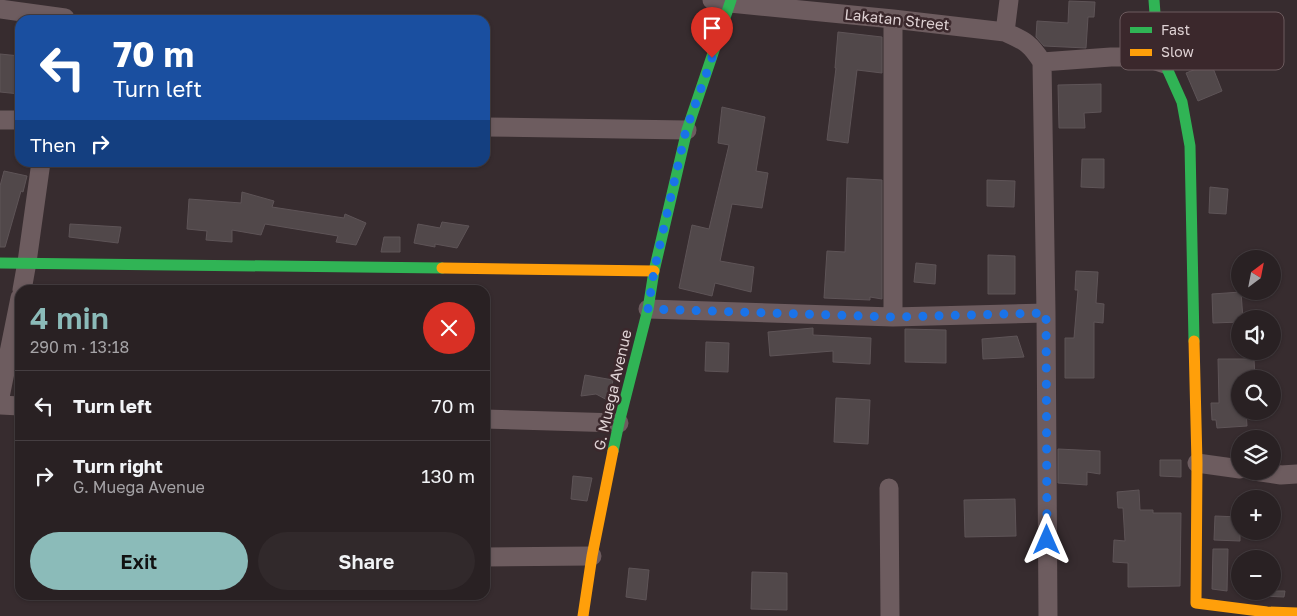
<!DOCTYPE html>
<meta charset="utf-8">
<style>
:root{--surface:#292123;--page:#31292b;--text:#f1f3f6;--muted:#a5a3a6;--line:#453e41;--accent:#8bbbb9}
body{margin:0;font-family:"Golos Text",sans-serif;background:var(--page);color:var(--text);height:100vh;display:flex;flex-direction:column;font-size:19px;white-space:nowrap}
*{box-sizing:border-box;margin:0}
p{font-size:16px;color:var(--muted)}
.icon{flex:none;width:28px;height:28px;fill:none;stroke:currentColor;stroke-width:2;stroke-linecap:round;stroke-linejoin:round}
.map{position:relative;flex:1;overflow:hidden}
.sheet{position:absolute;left:15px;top:285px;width:475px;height:315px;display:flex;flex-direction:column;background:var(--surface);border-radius:15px;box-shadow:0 1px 4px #0004,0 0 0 1px var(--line)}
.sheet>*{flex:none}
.guide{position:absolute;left:15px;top:15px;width:475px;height:152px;border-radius:15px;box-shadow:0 1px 4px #0004,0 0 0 1px var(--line);background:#1a4fa0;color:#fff;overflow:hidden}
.needle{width:32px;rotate:32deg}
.tools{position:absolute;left:1231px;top:250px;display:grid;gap:10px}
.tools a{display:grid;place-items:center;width:50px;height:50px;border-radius:50%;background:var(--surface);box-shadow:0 1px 4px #0004,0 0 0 1px var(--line);font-size:25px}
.pin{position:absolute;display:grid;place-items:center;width:42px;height:42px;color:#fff;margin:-51px -21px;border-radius:50% 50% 50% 0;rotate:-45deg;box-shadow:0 0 5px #0007}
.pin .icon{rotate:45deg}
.me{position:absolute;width:55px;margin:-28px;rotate:0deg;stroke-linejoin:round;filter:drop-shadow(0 0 4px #0008)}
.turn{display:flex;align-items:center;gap:18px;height:105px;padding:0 15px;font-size:22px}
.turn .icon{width:65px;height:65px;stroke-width:2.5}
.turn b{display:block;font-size:35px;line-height:42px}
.then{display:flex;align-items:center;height:48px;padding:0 15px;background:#0003;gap:10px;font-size:19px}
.round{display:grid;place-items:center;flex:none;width:52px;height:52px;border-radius:26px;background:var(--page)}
.headline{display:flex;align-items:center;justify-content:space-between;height:85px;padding:0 15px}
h1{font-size:30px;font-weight:600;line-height:38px;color:var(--accent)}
.primary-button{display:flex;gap:10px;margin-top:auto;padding:10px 15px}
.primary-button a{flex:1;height:58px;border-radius:30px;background:var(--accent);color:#111;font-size:20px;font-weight:600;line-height:58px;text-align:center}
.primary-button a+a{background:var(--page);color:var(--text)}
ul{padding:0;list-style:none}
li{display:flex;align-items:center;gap:15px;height:70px;padding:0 15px;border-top:1px solid var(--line)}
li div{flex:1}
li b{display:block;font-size:19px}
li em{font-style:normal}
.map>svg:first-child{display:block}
.building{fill:#51484a;stroke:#5e5457}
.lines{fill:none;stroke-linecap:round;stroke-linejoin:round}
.street{stroke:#6d5c5f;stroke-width:19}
.fast{stroke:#30b455;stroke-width:11}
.slow{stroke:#ff9f0a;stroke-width:11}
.route{stroke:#1a73e8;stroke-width:9;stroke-dasharray:0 16.2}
.labels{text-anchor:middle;stroke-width:5;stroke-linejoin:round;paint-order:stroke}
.street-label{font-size:15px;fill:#dfd2d4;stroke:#3b282c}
.key{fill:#3b282c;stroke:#6c5b5e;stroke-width:1}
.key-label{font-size:14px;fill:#dfd2d4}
</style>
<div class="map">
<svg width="1297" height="616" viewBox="0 0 1297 616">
<rect width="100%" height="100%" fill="#372c2f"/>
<path class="building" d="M 1069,1 L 1095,2 L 1094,17 L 1088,17 L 1086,48 L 1044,46 L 1036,37 L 1037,21 L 1068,23 Z
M 838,32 L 882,37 L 882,73 L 857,70 L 848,143 L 827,140 L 836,68 L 835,68 Z
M 0,54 L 20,56 L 20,94 L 0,92 Z
M 1211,63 L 1222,91 L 1198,101 L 1186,73 Z
M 1101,84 L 1101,112 L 1084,113 L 1085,128 L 1059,128 L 1058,85 Z
M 722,107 L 765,117 L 756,171 L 768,173 L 762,208 L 732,204 L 720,261 L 754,267 L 751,292 L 715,283 L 712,296 L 679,288 L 692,225 L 709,229 L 729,145 L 718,143 Z
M 1082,159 L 1104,159 L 1104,188 L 1081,187 Z
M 4,171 L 27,176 L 23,192 L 21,191 L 5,247 L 0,247 L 0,186 Z
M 847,178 L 882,180 L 882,299 L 870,297 L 870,300 L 824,298 L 827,251 L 845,252 Z
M 987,180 L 1015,181 L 1014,207 L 987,206 Z
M 1210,187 L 1228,189 L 1226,214 L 1209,213 Z
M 242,192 L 274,201 L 272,207 L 344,218 L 345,214 L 366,223 L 356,245 L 336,242 L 338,236 L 265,224 L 261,235 L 232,230 L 232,242 L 206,240 L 207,231 L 187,229 L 189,199 L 241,203 Z
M 442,222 L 469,226 L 457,248 L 435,244 L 435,247 L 414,243 L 418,224 L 440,228 Z
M 70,224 L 121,227 L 118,243 L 69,237 Z
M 384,237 L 400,237 L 400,252 L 381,252 Z
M 988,255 L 1015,256 L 1015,294 L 988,294 Z
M 916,263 L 936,265 L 935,284 L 914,282 Z
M 1076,271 L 1098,272 L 1096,303 L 1104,304 L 1103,323 L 1094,322 L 1094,378 L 1065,378 L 1065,338 L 1074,338 L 1078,290 L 1075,290 Z
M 1241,292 L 1243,319 L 1240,319 L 1240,322 L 1213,323 L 1212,294 Z
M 813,328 L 813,335 L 871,338 L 870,364 L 833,362 L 833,351 L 770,356 L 768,332 Z
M 905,329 L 946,330 L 946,363 L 905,362 Z
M 1017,336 L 1024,357 L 983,359 L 982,339 Z
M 706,342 L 729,343 L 728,372 L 705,371 Z
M 1218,359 L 1254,359 L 1255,379 L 1240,379 L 1240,411 L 1246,411 L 1247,426 L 1217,428 L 1216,420 L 1212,420 L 1211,403 L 1219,403 Z
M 585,375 L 613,380 L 609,401 L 596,394 L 581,396 Z
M 836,398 L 870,400 L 868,444 L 834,442 Z
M 1058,449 L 1100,451 L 1100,474 L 1087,472 L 1087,485 L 1058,483 Z
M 1160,460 L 1181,460 L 1181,477 L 1160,476 Z
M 573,476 L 592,478 L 587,501 L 571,499 Z
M 1139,490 L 1140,510 L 1153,510 L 1153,513 L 1181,513 L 1180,586 L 1128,587 L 1128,563 L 1113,562 L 1114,540 L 1125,541 L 1123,508 L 1118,508 L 1117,492 Z
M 1015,499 L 1016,536 L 965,537 L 964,500 Z
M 1215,516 L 1240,517 L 1240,541 L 1214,540 Z
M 1213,549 L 1228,549 L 1227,591 L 1212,589 Z
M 629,568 L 649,570 L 646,600 L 626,597 Z
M 752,572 L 787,573 L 787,610 L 751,609 Z
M 1262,591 L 1285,591 L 1284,597 L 1262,596 Z"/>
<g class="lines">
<path class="street" d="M 712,0 L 730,3 L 893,19 L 1005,32
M 1009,0 L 1005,32 C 1025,41 1030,43 1042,62 L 1046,313 L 1048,616
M 0,9 L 65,18 L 64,20
M 893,19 L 893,317
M 1042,62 L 1111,57 L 1134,57 L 1147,58 L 1165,64
M 0,120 L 20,120
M 485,127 L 687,130
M 22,290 L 27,262 L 41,162
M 648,309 L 893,317 L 1046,313
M 0,397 L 20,298
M 0,405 L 20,406
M 485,419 L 619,423
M 1197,463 L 1240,469
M 1254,471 L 1281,475 L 1297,474
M 889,488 L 890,616
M 485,557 L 592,556"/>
<path class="fast" d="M 1154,0 L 1156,27 L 1165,64 L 1182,102 L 1190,146 L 1194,341
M 0,263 L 442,268
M 613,451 L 619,423 L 648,309 L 654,271 L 687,130 L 731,0"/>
<path class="slow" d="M 442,268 L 654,271
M 1194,341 L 1197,463 L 1196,603 L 1267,612 L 1297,613
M 583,616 L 592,556 L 613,451"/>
</g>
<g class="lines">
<path class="route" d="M 712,58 L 686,130 L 654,271 L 648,309 L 893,317 L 1046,313 L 1047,540"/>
</g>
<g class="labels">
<g class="street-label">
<text transform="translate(897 20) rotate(6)" y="5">Lakatan Street</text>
<text transform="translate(613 390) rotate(-77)" y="5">G. Muega Avenue</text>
</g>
</g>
<rect x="1120" y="12" width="164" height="58" rx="8" class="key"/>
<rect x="1130" y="27" width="22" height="6" fill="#30b455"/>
<rect x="1130" y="49" width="22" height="7" fill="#ff9f0a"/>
<g class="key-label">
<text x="1161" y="35">Fast</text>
<text x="1161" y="57">Slow</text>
</g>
</svg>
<div class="tools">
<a><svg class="needle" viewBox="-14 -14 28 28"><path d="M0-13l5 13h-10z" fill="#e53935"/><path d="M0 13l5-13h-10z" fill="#a5a3a6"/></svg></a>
<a><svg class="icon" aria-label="sound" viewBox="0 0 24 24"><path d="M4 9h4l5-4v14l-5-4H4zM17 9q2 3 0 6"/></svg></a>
<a><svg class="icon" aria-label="search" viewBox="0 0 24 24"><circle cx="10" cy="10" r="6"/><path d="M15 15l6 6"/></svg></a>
<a><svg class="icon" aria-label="layers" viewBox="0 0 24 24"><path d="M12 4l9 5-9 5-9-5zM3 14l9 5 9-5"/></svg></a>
<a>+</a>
<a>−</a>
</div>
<div class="pin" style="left:712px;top:58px;background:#d93025"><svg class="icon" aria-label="arrive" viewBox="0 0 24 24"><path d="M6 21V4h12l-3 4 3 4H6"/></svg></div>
<svg class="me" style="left:1047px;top:540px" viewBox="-20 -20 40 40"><path d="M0-17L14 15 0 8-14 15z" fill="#1a73e8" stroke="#fff" stroke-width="4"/></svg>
<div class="guide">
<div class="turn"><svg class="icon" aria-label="left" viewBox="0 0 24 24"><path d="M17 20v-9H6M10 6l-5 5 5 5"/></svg><div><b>70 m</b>Turn left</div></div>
<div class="then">Then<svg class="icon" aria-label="right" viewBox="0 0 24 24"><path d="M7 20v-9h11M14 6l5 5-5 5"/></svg></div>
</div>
<section class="sheet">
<div class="headline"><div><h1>4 min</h1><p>290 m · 13:18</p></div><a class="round" style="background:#d93025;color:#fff"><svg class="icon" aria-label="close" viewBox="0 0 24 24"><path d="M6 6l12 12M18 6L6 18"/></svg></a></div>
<ul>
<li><svg class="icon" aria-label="left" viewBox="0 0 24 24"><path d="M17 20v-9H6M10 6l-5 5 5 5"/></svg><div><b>Turn left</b></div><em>70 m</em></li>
<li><svg class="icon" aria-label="right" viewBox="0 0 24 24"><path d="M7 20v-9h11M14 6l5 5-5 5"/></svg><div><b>Turn right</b><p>G. Muega Avenue</p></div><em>130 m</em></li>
</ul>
<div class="primary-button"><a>Exit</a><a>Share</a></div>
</section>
</div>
